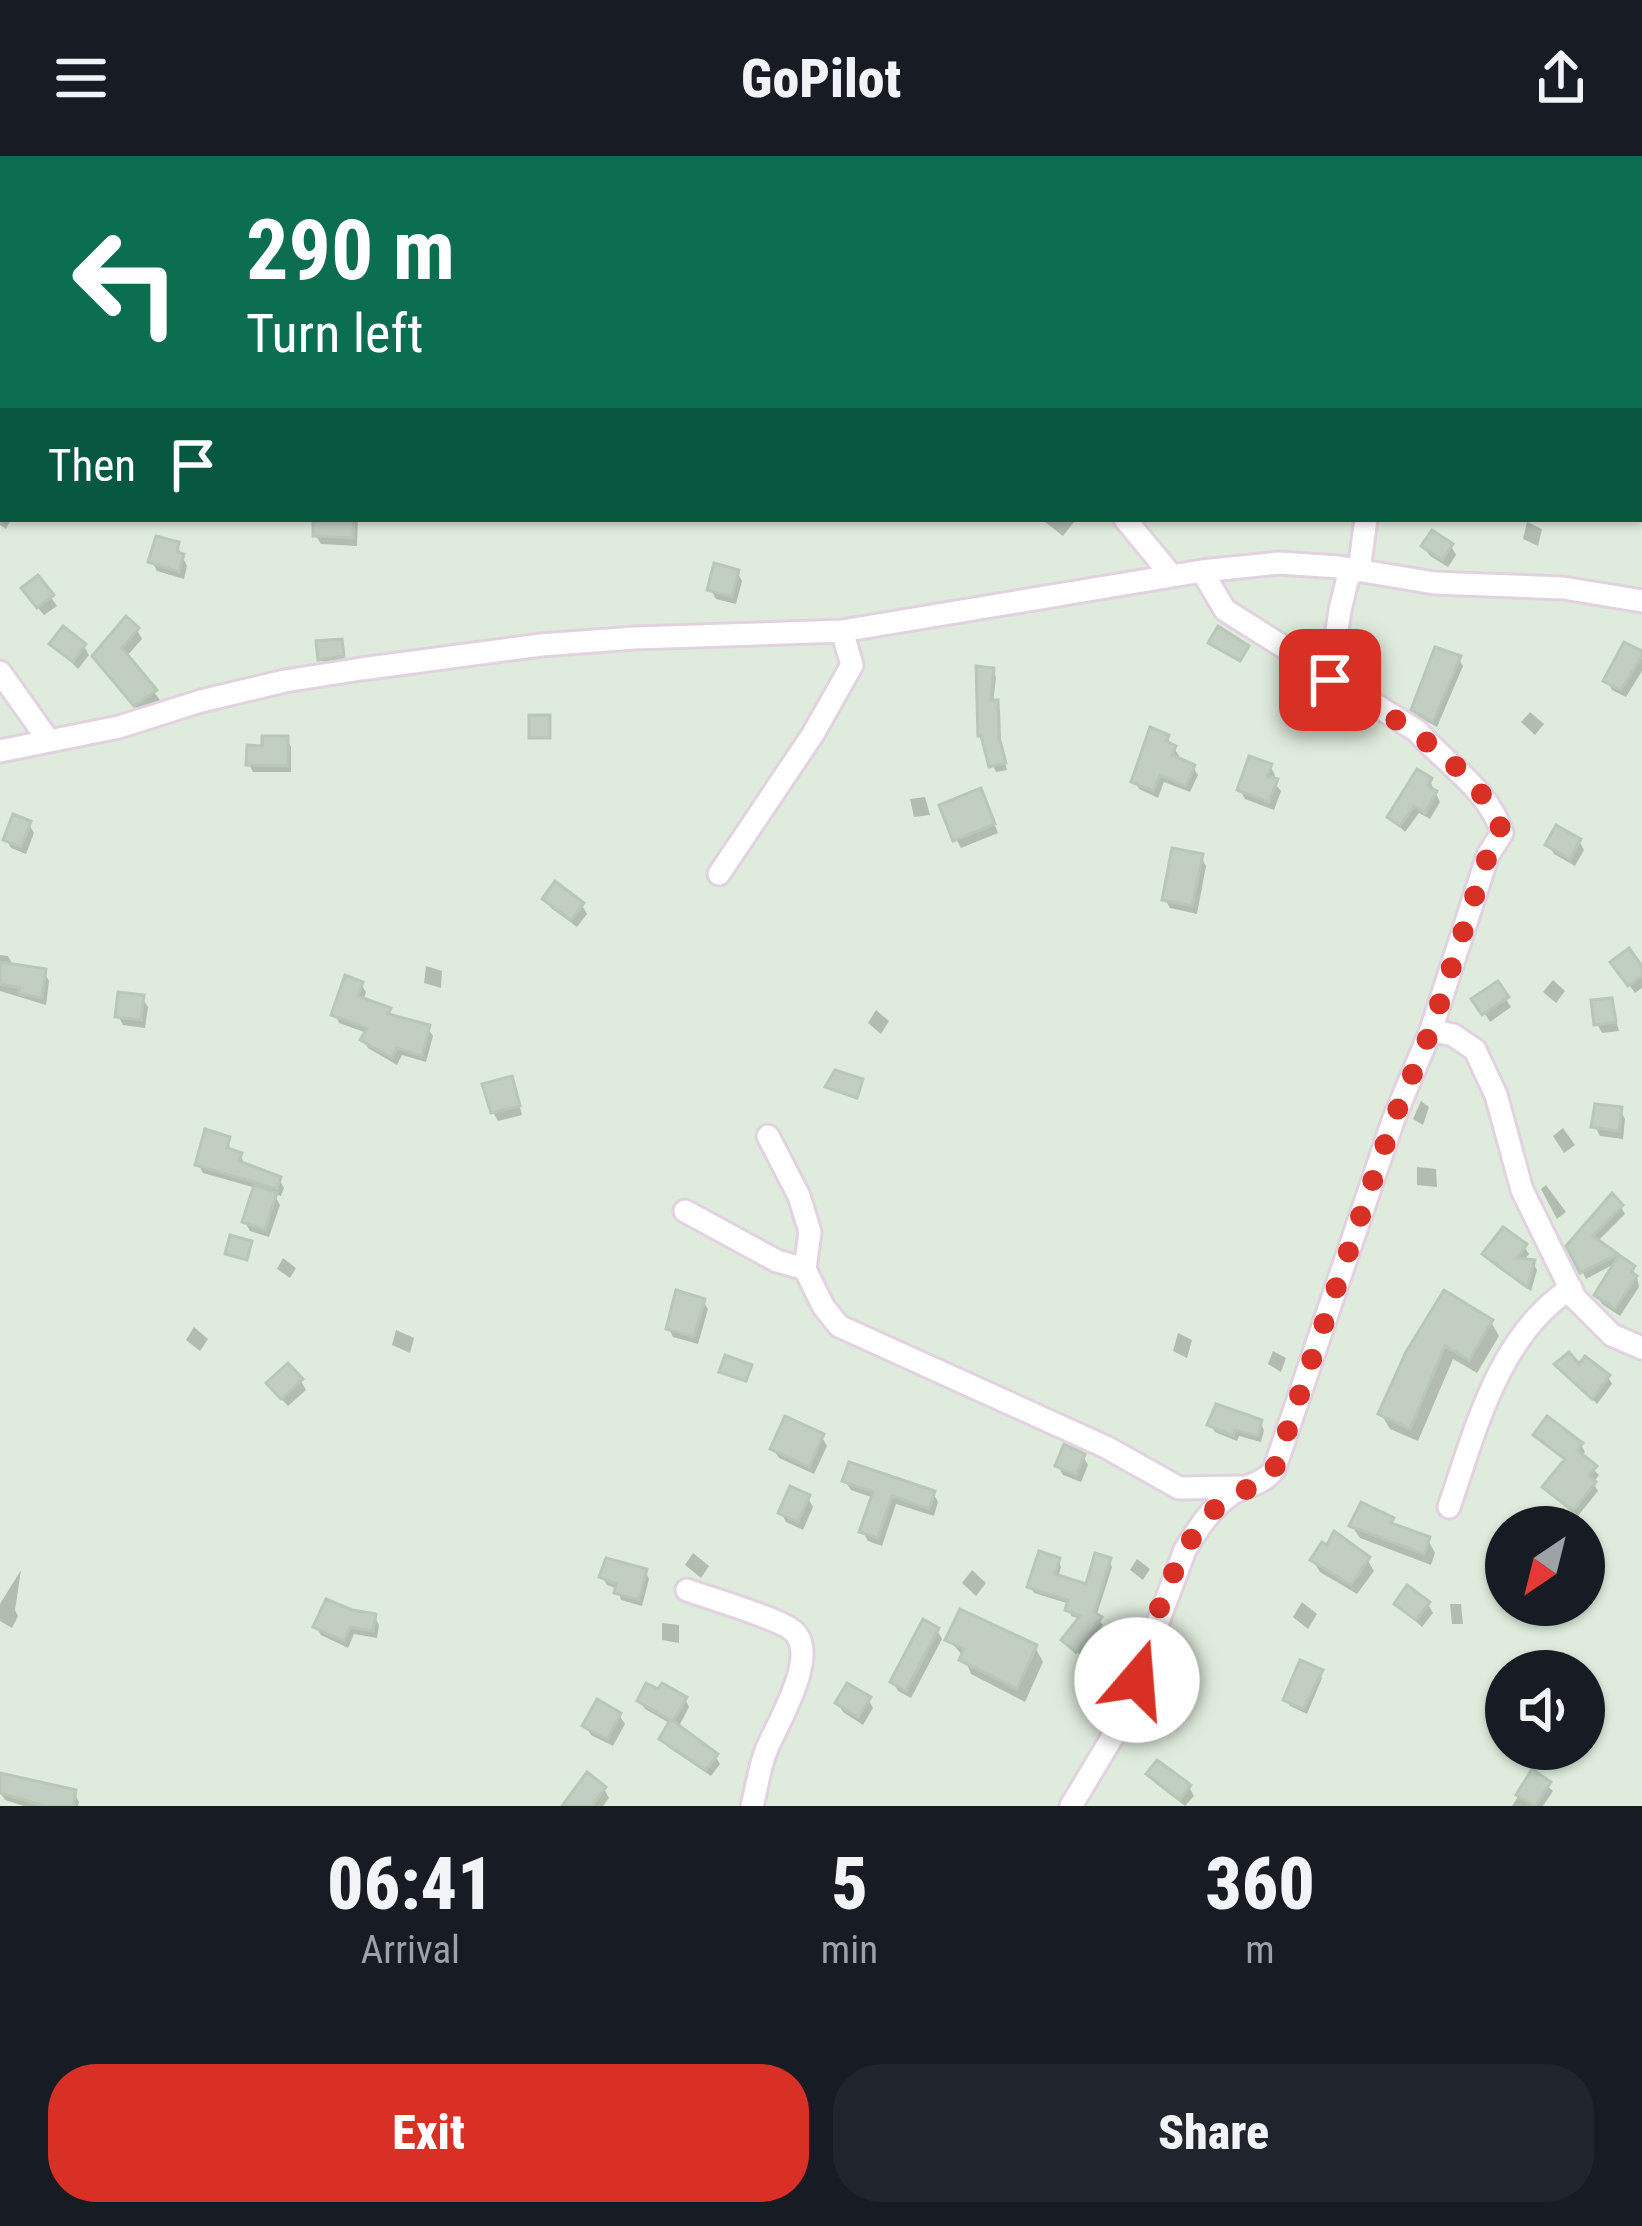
<!DOCTYPE html>
<style>
:root{--surface:#171b24;--page:#20242c;--text:#f1f3f6;--muted:#9ea1a6;--accent:#d93025}
body{margin:0;font-family:"Roboto Condensed",sans-serif;background:var(--page);color:var(--text);height:100vh;display:flex;flex-direction:column;font-size:45px;white-space:nowrap}
*{box-sizing:border-box;margin:0}
p{font-size:39px;color:var(--muted)}
.icon{flex:none;width:66px;height:66px;fill:none;stroke:currentColor;stroke-width:2;stroke-linecap:round;stroke-linejoin:round}
.map{position:relative;height:1650px;overflow:hidden}
.details{display:flex;flex-direction:column;background:var(--surface);flex:1}
.details>*{flex:none}
.banner{position:absolute;left:0px;top:0px;width:1644px;height:366px;box-shadow:0 3px 9px #0004;background:#0b6e4f;color:#fff;overflow:hidden}
.needle{width:78px;rotate:215deg}
.controls{position:absolute;left:1485px;top:1350px;display:grid;gap:24px}
.controls a{display:grid;place-items:center;width:120px;height:120px;border-radius:50%;background:var(--surface);box-shadow:0 3px 9px #0004;font-size:60px}
.pin{position:absolute;display:grid;place-items:center;width:102px;height:102px;color:#fff;margin:-51px;border-radius:24px;box-shadow:0 6px 18px #0006}
.me{position:absolute;width:132px;margin:-66px;rotate:18deg;stroke-linejoin:round;filter:drop-shadow(0 0 9px #0008)}
.turn{display:flex;align-items:center;gap:42px;height:252px;padding:0 48px;font-size:54px}
.turn .icon{width:156px;height:156px;stroke-width:2.5}
.turn b{display:block;font-size:84px;line-height:102px}
.then{display:flex;align-items:center;height:114px;padding:0 48px;background:#0003;gap:24px;font-size:45px}
.eta{display:flex;justify-content:space-evenly;align-items:center;height:204px;text-align:center}
.eta b{font-size:72px;font-weight:800;line-height:84px}
.cta{display:flex;gap:24px;margin-top:auto;padding:24px 48px}
.cta a{flex:1;height:138px;border-radius:48px;background:var(--accent);color:#fff;font-size:48px;font-weight:800;line-height:138px;text-align:center}
.cta a+a{background:var(--page);color:var(--text)}
header{display:flex;justify-content:space-between;align-items:center;height:156px;padding:0 48px;background:var(--surface);font-size:54px;font-weight:800}
.map>svg:first-child{display:block}
.shadow{fill:#0003}
.building{fill:#c3cec3;stroke:#b8c7b7;stroke-width:3}
.lines{fill:none;stroke-linecap:round;stroke-linejoin:round}
.minor-casing{stroke:#e2d2e0;stroke-width:27}
.minor{stroke:#fff;stroke-width:21}
.route{stroke:#d93025;stroke-width:21;stroke-dasharray:0 37.8}
</style>
<header><svg class="icon" aria-label="menu" viewBox="0 0 24 24"><path d="M4 6h16M4 12h16M4 18h16"/></svg>GoPilot<svg class="icon" aria-label="share" viewBox="0 0 24 24"><path d="M12 15V3M7 8l5-5 5 5M5 13v7h14v-7"/></svg></header>
<div class="map">
<svg width="1642" height="1650" viewBox="0 0 1642 1650">
<rect width="100%" height="100%" fill="#dfecdd"/>
<path class="shadow" d="M 1446,0 L 1526,0 L 1445,3 Z
M 0,341 L 3,363 L 11,363 L 6,373 L 0,369 Z
M 316,363 L 358,363 L 357,390 L 321,388 L 316,380 Z
M 1041,363 L 1072,363 L 1074,366 L 1063,380 Z
M 1527,366 L 1542,373 L 1538,390 L 1523,383 Z
M 177,389 L 187,410 L 184,423 L 157,415 L 152,406 Z
M 1451,390 L 1456,399 L 1448,411 L 1430,400 L 1424,391 Z
M 737,416 L 742,425 L 736,448 L 716,443 L 711,434 Z
M 38,423 L 57,450 L 44,459 L 30,442 Z
M 137,474 L 142,483 L 126,501 L 160,544 L 141,558 L 101,509 Z
M 53,488 L 84,490 L 89,499 L 78,513 Z
M 342,489 L 344,503 L 323,506 L 321,503 Z
M 1642,498 L 1642,515 L 1626,541 L 1612,534 L 1607,525 Z
M 1459,503 L 1463,510 L 1437,571 L 1419,561 L 1414,553 Z
M 992,514 L 996,521 L 993,547 L 1000,554 L 1001,590 L 1007,614 L 996,616 L 981,580 Z
M 1530,556 L 1544,568 L 1535,579 L 1521,566 Z
M 1167,581 L 1179,600 L 1177,604 L 1193,611 L 1198,619 L 1190,636 L 1164,626 L 1158,642 L 1139,633 L 1134,625 Z
M 287,583 L 291,591 L 291,616 L 253,616 L 249,608 L 265,593 Z
M 1270,610 L 1275,619 L 1273,625 L 1281,635 L 1274,654 L 1245,643 L 1240,634 Z
M 1430,625 L 1440,646 L 1430,663 L 1419,657 L 1405,676 L 1390,661 Z
M 925,641 L 930,659 L 914,661 L 910,643 Z
M 985,645 L 998,677 L 961,692 L 956,683 Z
M 29,668 L 34,677 L 26,698 L 11,692 L 6,683 Z
M 1579,685 L 1584,694 L 1575,710 L 1554,698 L 1549,689 Z
M 1201,701 L 1206,710 L 1197,758 L 1170,752 L 1165,743 Z
M 546,743 L 582,749 L 587,758 L 577,771 L 551,752 Z
M 0,799 L 8,800 L 14,811 L 44,816 L 49,825 L 46,849 L 0,835 Z
M 426,810 L 442,815 L 441,832 L 424,827 Z
M 1619,815 L 1642,815 L 1642,832 L 1635,837 Z
M 1553,824 L 1565,835 L 1556,847 L 1543,836 Z
M 361,828 L 366,836 L 363,845 L 388,854 L 393,862 L 428,872 L 433,880 L 426,906 L 402,899 L 397,909 L 368,892 L 363,884 L 367,877 L 339,867 L 335,858 Z
M 1497,829 L 1511,851 L 1490,866 L 1475,843 Z
M 142,842 L 148,851 L 145,872 L 123,869 L 118,860 Z
M 1611,845 L 1619,875 L 1602,877 L 1597,868 Z
M 876,854 L 889,865 L 881,878 L 868,867 Z
M 515,933 L 522,959 L 498,965 L 493,956 Z
M 1421,945 L 1429,951 L 1423,969 L 1413,963 Z
M 1620,954 L 1625,963 L 1623,983 L 1600,980 L 1595,971 Z
M 1563,972 L 1575,989 L 1564,997 L 1553,980 Z
M 228,983 L 231,997 L 240,1000 L 245,1008 L 279,1023 L 284,1032 L 281,1040 L 274,1038 L 280,1049 L 269,1081 L 250,1075 L 245,1066 L 256,1032 L 203,1017 L 198,1008 Z
M 1417,1011 L 1436,1013 L 1437,1031 L 1417,1029 Z
M 1546,1029 L 1566,1056 L 1557,1063 L 1541,1033 Z
M 1621,1051 L 1625,1058 L 1596,1087 L 1632,1112 L 1637,1121 L 1639,1131 L 1620,1160 L 1602,1148 L 1597,1140 L 1618,1106 L 1586,1123 L 1570,1090 Z
M 1524,1090 L 1529,1098 L 1523,1106 L 1533,1107 L 1537,1114 L 1531,1135 L 1490,1106 L 1486,1098 Z
M 283,1102 L 296,1112 L 290,1122 L 277,1113 Z
M 1445,1139 L 1491,1166 L 1499,1180 L 1477,1217 L 1453,1203 L 1418,1285 L 1390,1273 L 1381,1258 Z
M 703,1145 L 708,1153 L 698,1188 L 673,1181 L 669,1173 Z
M 194,1171 L 208,1183 L 200,1195 L 186,1184 Z
M 396,1174 L 414,1182 L 410,1197 L 392,1189 Z
M 1178,1177 L 1192,1184 L 1187,1202 L 1173,1195 Z
M 1273,1195 L 1286,1202 L 1281,1216 L 1268,1208 Z
M 1558,1209 L 1608,1221 L 1612,1228 L 1597,1248 Z
M 301,1225 L 306,1234 L 288,1250 L 275,1236 Z
M 1260,1266 L 1264,1274 L 1261,1286 L 1239,1280 L 1237,1285 L 1215,1276 L 1211,1269 Z
M 1537,1279 L 1581,1289 L 1585,1296 L 1581,1301 L 1599,1319 L 1593,1327 L 1598,1335 L 1578,1360 L 1546,1331 L 1567,1305 Z
M 822,1281 L 827,1290 L 814,1318 L 779,1302 L 773,1293 Z
M 1083,1300 L 1088,1309 L 1081,1326 L 1063,1319 L 1058,1310 Z
M 845,1325 L 933,1337 L 938,1346 L 934,1360 L 896,1348 L 882,1390 L 868,1385 L 863,1376 L 874,1342 L 851,1334 Z
M 808,1342 L 813,1351 L 803,1374 L 786,1366 L 781,1357 Z
M 1392,1364 L 1397,1373 L 1428,1384 L 1435,1397 L 1431,1409 L 1360,1382 L 1352,1370 Z
M 693,1397 L 709,1410 L 701,1422 L 685,1409 Z
M 1137,1403 L 1150,1413 L 1143,1424 L 1130,1414 Z
M 1367,1403 L 1374,1415 L 1357,1438 L 1320,1416 L 1313,1405 Z
M 1058,1404 L 1061,1411 L 1058,1422 L 1088,1432 L 1109,1405 L 1112,1411 L 1096,1461 L 1103,1469 L 1081,1500 L 1065,1484 L 1081,1463 L 1071,1460 L 1070,1448 L 1034,1437 L 1031,1431 Z
M 21,1414 L 15,1454 L 18,1460 L 12,1472 L 0,1465 L 0,1448 Z
M 972,1414 L 986,1427 L 976,1440 L 962,1427 Z
M 645,1415 L 649,1423 L 642,1450 L 621,1444 L 618,1433 L 607,1429 L 602,1421 Z
M 1302,1446 L 1317,1458 L 1308,1473 L 1293,1461 Z
M 1397,1448 L 1428,1448 L 1433,1457 L 1422,1471 Z
M 1450,1448 L 1461,1448 L 1463,1468 L 1452,1468 Z
M 374,1460 L 379,1469 L 377,1482 L 354,1478 L 348,1492 L 321,1479 L 316,1471 Z
M 662,1467 L 679,1469 L 679,1487 L 662,1484 Z
M 937,1474 L 942,1483 L 911,1542 L 898,1535 L 893,1526 Z
M 949,1484 L 1035,1491 L 1043,1506 L 1025,1546 L 971,1518 L 964,1501 Z
M 1318,1515 L 1322,1522 L 1307,1558 L 1290,1550 L 1286,1544 Z
M 685,1543 L 689,1551 L 678,1572 L 715,1600 L 720,1608 L 711,1620 L 668,1591 L 663,1583 L 671,1568 L 645,1553 L 640,1545 Z
M 868,1543 L 873,1552 L 863,1569 L 843,1556 L 838,1548 Z
M 619,1559 L 625,1568 L 613,1590 L 591,1579 L 586,1570 Z
M 1150,1618 L 1189,1631 L 1194,1640 L 1185,1650 L 1155,1627 Z
M 1533,1618 L 1553,1635 L 1543,1650 L 1512,1650 Z
M 604,1633 L 609,1642 L 603,1650 L 566,1650 Z
M 0,1636 L 74,1637 L 79,1646 L 78,1650 L 24,1650 L 5,1644 Z"/>
<path class="building" d="M 313,363 L 354,363 L 353,382 L 313,380 Z
M 1432,374 L 1453,388 L 1442,404 L 1421,390 Z
M 156,380 L 179,386 L 177,396 L 184,398 L 179,416 L 148,406 Z
M 714,407 L 739,414 L 732,441 L 707,434 Z
M 38,419 L 54,439 L 37,452 L 21,432 Z
M 126,460 L 139,472 L 122,492 L 157,534 L 134,550 L 92,500 Z
M 63,470 L 86,488 L 73,506 L 49,488 Z
M 1218,470 L 1249,490 L 1240,505 L 1208,487 Z
M 342,483 L 344,500 L 318,504 L 316,485 Z
M 1624,486 L 1642,495 L 1642,500 L 1621,534 L 1603,525 Z
M 1435,491 L 1461,500 L 1433,566 L 1411,554 Z
M 976,510 L 994,512 L 991,544 L 998,544 L 999,581 L 1006,607 L 989,611 L 981,580 L 978,580 Z
M 529,559 L 550,559 L 550,582 L 529,582 Z
M 1150,571 L 1169,579 L 1166,585 L 1176,590 L 1172,599 L 1195,609 L 1186,630 L 1160,619 L 1153,635 L 1131,626 Z
M 262,580 L 288,580 L 288,610 L 246,609 L 247,589 L 262,590 Z
M 1249,600 L 1272,608 L 1267,620 L 1278,623 L 1269,646 L 1237,634 Z
M 1417,613 L 1432,622 L 1428,630 L 1437,635 L 1425,657 L 1414,650 L 1400,670 L 1387,661 Z
M 981,632 L 995,668 L 953,685 L 939,649 Z
M 13,658 L 31,665 L 21,691 L 3,684 Z
M 1556,669 L 1581,683 L 1570,703 L 1545,689 Z
M 1172,692 L 1203,698 L 1192,750 L 1162,744 Z
M 555,725 L 584,747 L 571,764 L 542,743 Z
M 1629,792 L 1642,810 L 1642,820 L 1628,830 L 1610,806 Z
M 0,806 L 46,813 L 42,842 L 19,838 L 20,832 L 0,828 Z
M 345,819 L 363,826 L 358,840 L 391,852 L 388,858 L 430,869 L 422,900 L 397,892 L 392,902 L 360,884 L 367,872 L 331,859 Z
M 1498,825 L 1509,841 L 1482,859 L 1471,843 Z
M 118,836 L 144,839 L 141,864 L 115,861 Z
M 1612,842 L 1616,866 L 1594,869 L 1591,844 Z
M 835,914 L 863,923 L 857,942 L 825,931 Z
M 512,920 L 520,950 L 491,957 L 482,928 Z
M 1595,948 L 1622,951 L 1619,975 L 1591,971 Z
M 205,973 L 230,981 L 227,992 L 242,997 L 239,1005 L 281,1021 L 277,1033 L 195,1009 Z
M 254,1029 L 277,1037 L 265,1074 L 242,1066 Z
M 1612,1037 L 1623,1049 L 1593,1080 L 1618,1098 L 1580,1117 L 1566,1090 Z
M 1503,1071 L 1527,1088 L 1517,1102 L 1535,1104 L 1527,1131 L 1482,1098 Z
M 230,1079 L 252,1085 L 247,1104 L 225,1098 Z
M 1619,1099 L 1635,1110 L 1631,1116 L 1637,1120 L 1615,1153 L 1594,1139 Z
M 676,1134 L 705,1143 L 694,1181 L 666,1173 Z
M 1444,1134 L 1493,1164 L 1469,1204 L 1445,1190 L 1410,1273 L 1378,1258 L 1406,1196 Z
M 1569,1196 L 1579,1208 L 1585,1200 L 1610,1219 L 1592,1243 L 1554,1208 Z
M 725,1199 L 752,1209 L 746,1225 L 719,1216 Z
M 288,1207 L 303,1223 L 281,1243 L 266,1227 Z
M 1216,1248 L 1262,1264 L 1258,1280 L 1235,1274 L 1233,1280 L 1207,1269 Z
M 785,1260 L 824,1278 L 809,1311 L 770,1293 Z
M 1547,1260 L 1583,1287 L 1577,1294 L 1597,1310 L 1589,1320 L 1596,1326 L 1573,1355 L 1542,1331 L 1565,1303 L 1533,1279 Z
M 1064,1288 L 1085,1298 L 1076,1319 L 1055,1310 Z
M 849,1306 L 935,1335 L 929,1353 L 892,1340 L 878,1382 L 859,1376 L 873,1336 L 842,1325 Z
M 790,1330 L 810,1339 L 798,1366 L 778,1357 Z
M 1361,1346 L 1394,1362 L 1391,1367 L 1430,1381 L 1424,1398 L 1349,1370 Z
M 1334,1375 L 1370,1401 L 1351,1429 L 1310,1404 L 1322,1386 L 1327,1389 Z
M 1039,1395 L 1060,1402 L 1055,1418 L 1086,1428 L 1095,1397 L 1111,1402 L 1094,1456 L 1102,1461 L 1076,1496 L 1061,1484 L 1080,1460 L 1065,1454 L 1068,1444 L 1027,1431 Z
M 606,1402 L 647,1413 L 639,1444 L 614,1437 L 616,1428 L 599,1421 Z
M 1407,1429 L 1430,1446 L 1416,1464 L 1394,1448 Z
M 326,1443 L 352,1454 L 376,1458 L 373,1475 L 350,1471 L 344,1485 L 313,1471 Z
M 960,1453 L 1037,1489 L 1017,1533 L 959,1504 L 964,1493 L 945,1484 Z
M 923,1463 L 939,1472 L 906,1535 L 890,1526 Z
M 1300,1504 L 1323,1514 L 1303,1553 L 1283,1544 Z
M 646,1527 L 658,1533 L 662,1527 L 687,1541 L 673,1565 L 718,1598 L 706,1614 L 659,1583 L 670,1564 L 637,1545 Z
M 847,1527 L 871,1541 L 858,1561 L 835,1547 Z
M 597,1543 L 621,1557 L 607,1583 L 582,1570 Z
M 1157,1604 L 1191,1629 L 1180,1644 L 1146,1618 Z
M 1532,1613 L 1551,1626 L 1535,1650 L 1516,1639 Z
M 587,1616 L 606,1631 L 592,1650 L 562,1650 Z
M 0,1617 L 76,1634 L 73,1650 L 44,1650 L 0,1637 Z"/>
<g class="lines">
<defs>
<path id="minor" d="M 703,0 L 706,3
M 1423,3 L 1423,0
M 1125,363 L 1172,420
M 1359,415 L 1366,363
M 0,516 L 49,585
M 1330,523 L 1340,454 L 1350,413
M 0,595 L 119,571 L 201,545 L 285,525 L 361,513 L 541,489 L 635,482 L 842,475 L 1202,415 L 1279,407 L 1339,411 L 1434,427 L 1563,432 L 1642,445
M 719,718 L 813,578 L 852,509 L 842,475
M 1431,874 L 1453,879 L 1475,894 L 1496,939 L 1522,1034 L 1575,1142 L 1612,1179 L 1642,1192
M 768,980 L 799,1040 L 810,1076 L 805,1113 L 823,1150 L 839,1170 L 1106,1291 L 1179,1332 L 1241,1331
M 685,1055 L 777,1105 L 805,1113
M 1449,1351 C 1476,1273 1498,1180 1571,1132
M 687,1434 C 709,1442 777,1462 792,1474 C 822,1497 776,1569 766,1595 C 759,1612 757,1632 752,1650
M 1071,1650 L 1119,1570 L 1185,1394 C 1197,1374 1211,1352 1230,1339 C 1246,1328 1261,1330 1274,1314 L 1394,962 L 1431,874 L 1488,699 L 1502,677 C 1490,635 1445,607 1417,575 L 1225,454 L 1202,415"/>
</defs>
<use href="#minor" class="minor-casing"/>
<use href="#minor" class="minor"/>
</g>
<g class="lines">
<path class="route" d="M 1137,1524 C 1154,1467 1172,1399 1213,1355 C 1231,1335 1258,1334 1274,1314 L 1394,962 L 1431,874 L 1488,699 L 1502,677 C 1485,614 1384,555 1330,524"/>
</g>
</svg>
<div class="controls">
<a><svg class="needle" viewBox="-14 -14 28 28"><path d="M0-13l5 13h-10z" fill="#e53935"/><path d="M0 13l5-13h-10z" fill="#9ea1a6"/></svg></a>
<a><svg class="icon" aria-label="sound" viewBox="0 0 24 24"><path d="M4 9h4l5-4v14l-5-4H4zM17 9q2 3 0 6"/></svg></a>
</div>
<div class="pin" style="left:1330px;top:524px;background:#d93025"><svg class="icon" aria-label="arrive" viewBox="0 0 24 24"><path d="M6 21V4h12l-3 4 3 4H6"/></svg></div>
<svg class="me" style="left:1137px;top:1524px" viewBox="-20 -20 40 40"><circle r="19" fill="#fff"/><path d="M0-13L10 11 0 6-10 11z" fill="#d93025"/></svg>
<div class="banner">
<div class="turn"><svg class="icon" aria-label="left" viewBox="0 0 24 24"><path d="M17 20v-9H6M10 6l-5 5 5 5"/></svg><div><b>290 m</b>Turn left</div></div>
<div class="then">Then<svg class="icon" aria-label="arrive" viewBox="0 0 24 24"><path d="M6 21V4h12l-3 4 3 4H6"/></svg></div>
</div>
</div>
<section class="details">
<div class="eta">
<div><b>06:41</b><p>Arrival</p></div>
<div><b>5</b><p>min</p></div>
<div><b>360</b><p>m</p></div>
</div>
<div class="cta"><a>Exit</a><a>Share</a></div>
</section>
